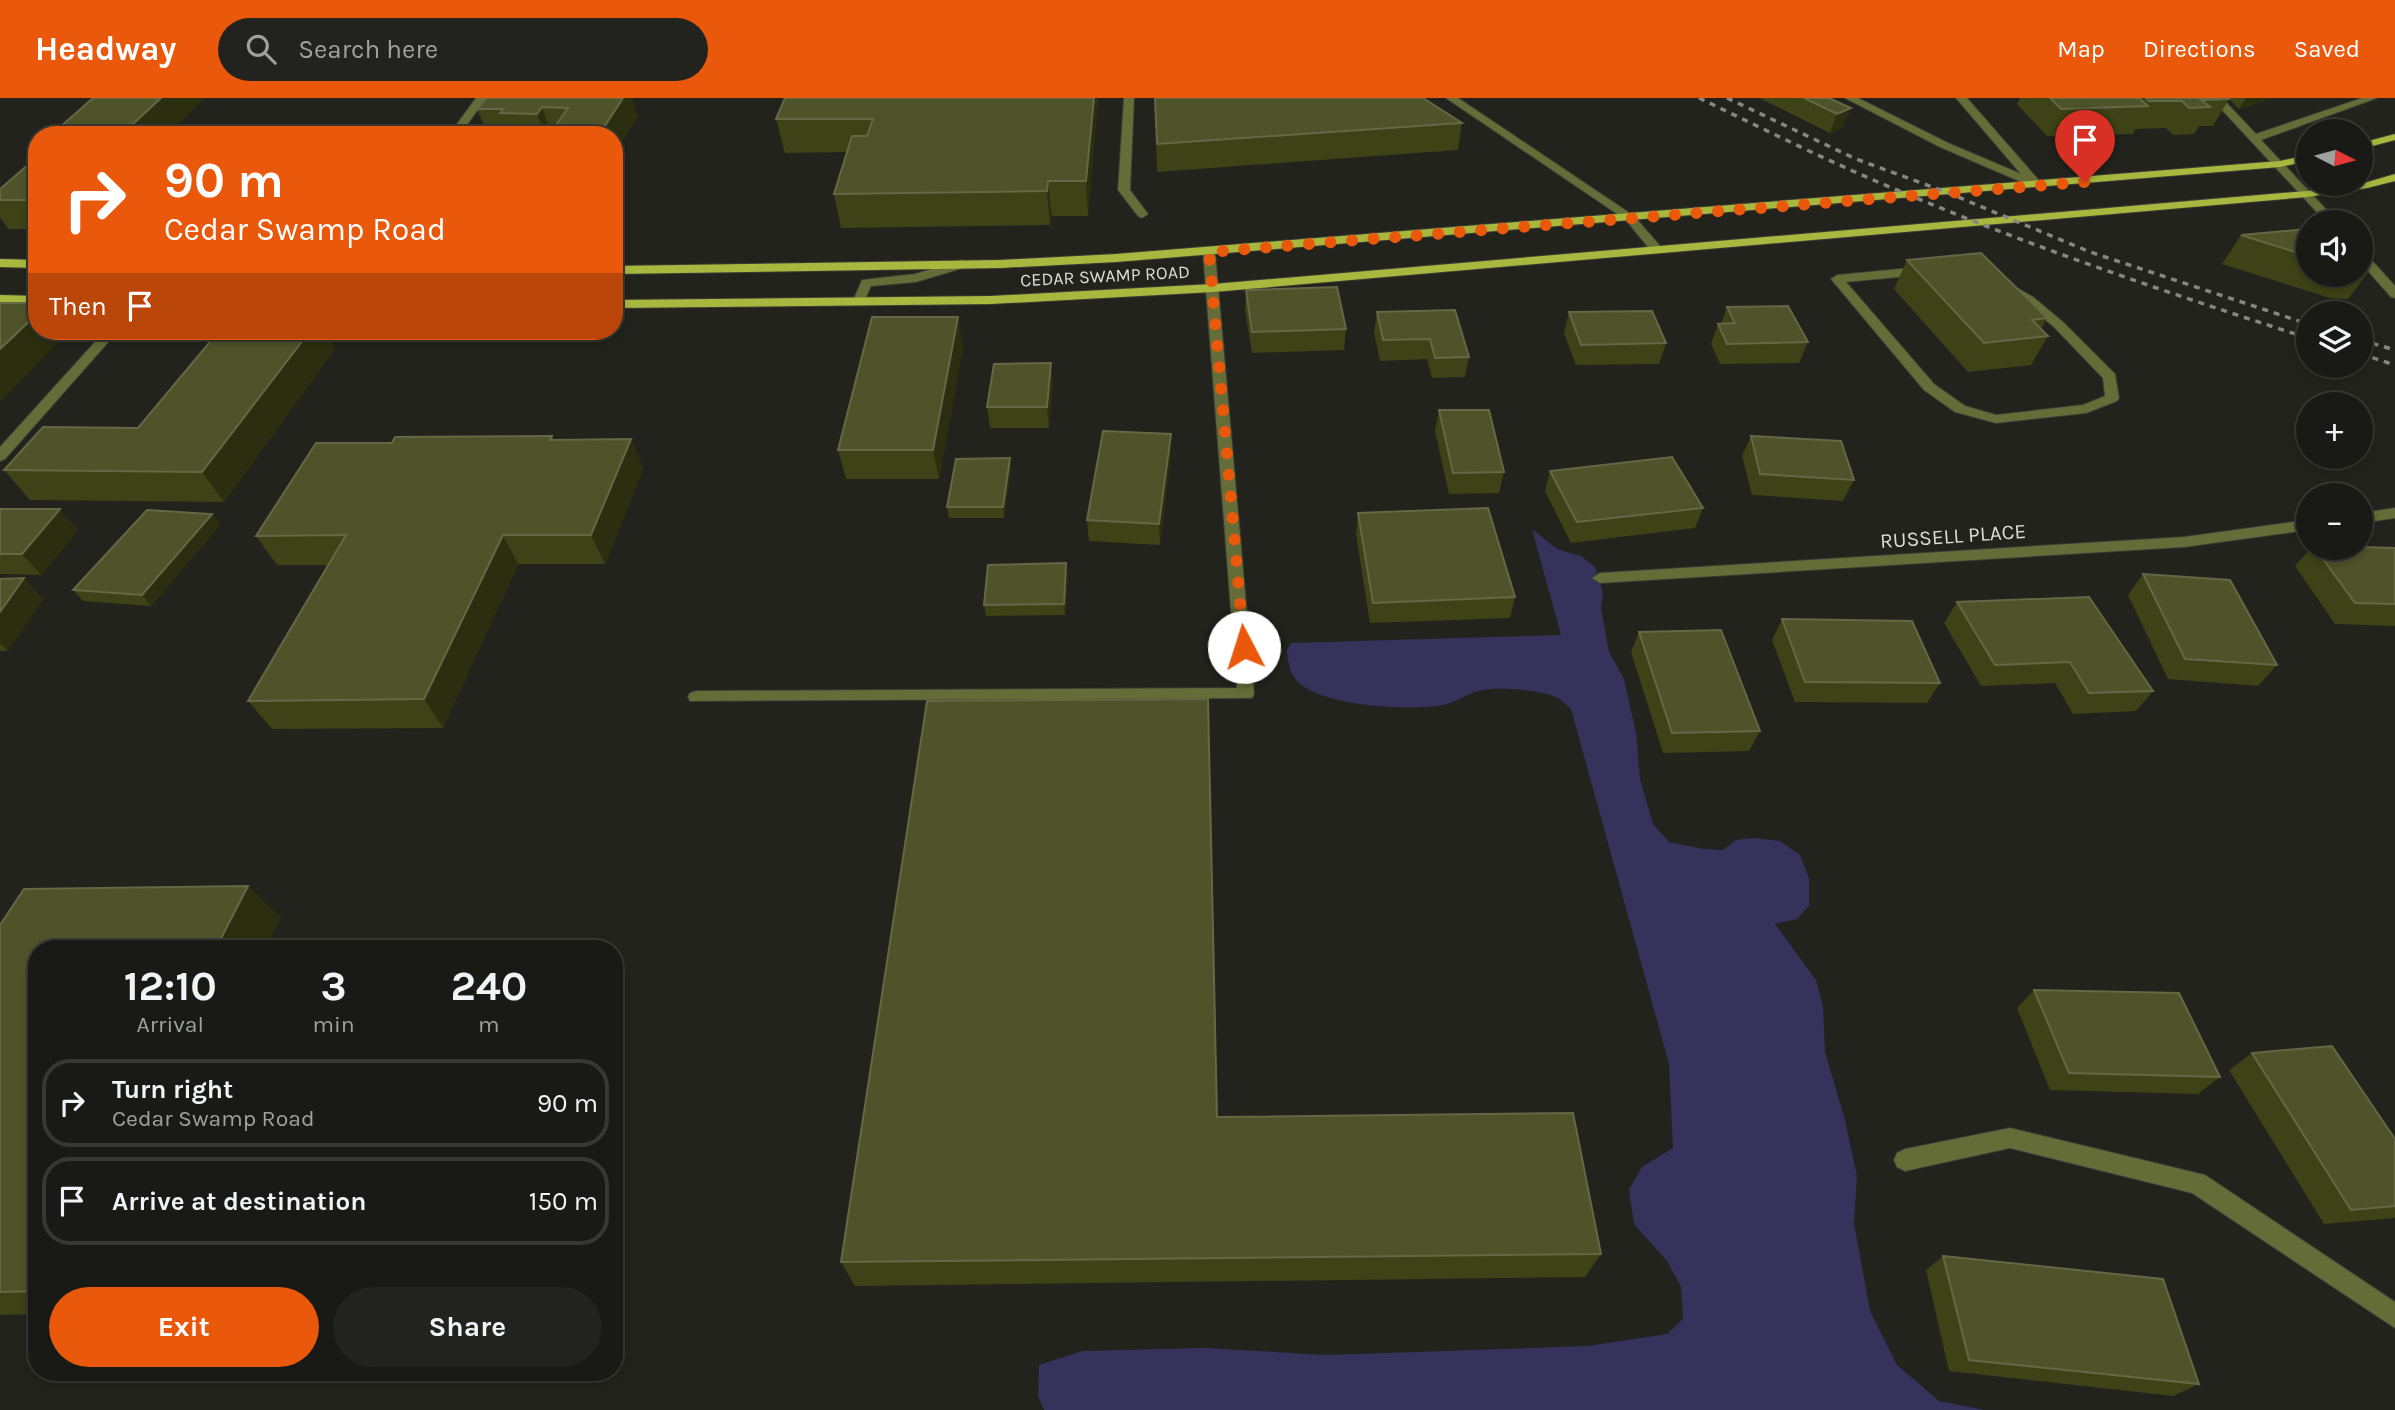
<!DOCTYPE html>
<meta charset="utf-8">
<style>
:root{--surface:#191a15;--page:#22231e;--text:#f1f3f6;--muted:#9fa1a0;--line:#373834;--accent:#ea580c}
body{margin:0;font-family:Karla,sans-serif;background:var(--page);color:var(--text);height:100vh;display:flex;flex-direction:column;font-size:26px;white-space:nowrap}
*{box-sizing:border-box;margin:0}
p{font-size:23px;color:var(--muted)}
.icon{flex:none;width:38px;height:38px;fill:none;stroke:currentColor;stroke-width:2;stroke-linecap:round;stroke-linejoin:round}
.map{position:relative;flex:1;overflow:hidden}
.panel{position:absolute;left:28px;top:842px;width:595px;height:441px;display:flex;flex-direction:column;background:var(--surface);border-radius:28px;box-shadow:0 4px 10px #0003,0 0 0 2px var(--line)}
.panel>*{flex:none}
.top-card{position:absolute;left:28px;top:28px;width:595px;height:214px;border-radius:28px;box-shadow:0 4px 10px #0003,0 0 0 2px var(--line);background:#ea580c;color:#fff;overflow:hidden}
.needle{width:46px;rotate:96deg}
.fabs{position:absolute;left:2296px;top:21px;display:grid;gap:14px}
.fabs a{display:grid;place-items:center;width:77px;height:77px;border-radius:50%;background:var(--surface);box-shadow:0 4px 10px #0003,0 0 0 2px var(--line);font-size:35px}
.pin{position:absolute;display:grid;place-items:center;width:60px;height:60px;color:#fff;margin:-72px -30px;border-radius:50% 50% 50% 0;rotate:-45deg;box-shadow:0 0 7px #0007}
.pin .icon{rotate:45deg}
.me{position:absolute;width:77px;margin:-38px;rotate:355deg;stroke-linejoin:round;filter:drop-shadow(0 0 5px #0008)}
.turn{display:flex;align-items:center;gap:24px;height:147px;padding:0 21px;font-size:32px}
.turn .icon{width:91px;height:91px;stroke-width:2.5}
.turn b{display:block;font-size:49px;line-height:60px}
.then{display:flex;align-items:center;height:66px;padding:0 21px;background:#0003;gap:14px;font-size:26px}
.eta{display:flex;justify-content:space-evenly;align-items:center;height:119px;text-align:center}
.eta b{font-size:42px;font-weight:700;line-height:49px}
.button{display:flex;gap:14px;margin-top:auto;padding:14px 21px}
.button a{flex:1;height:80px;border-radius:42px;background:var(--accent);color:#fff;font-size:28px;font-weight:700;line-height:80px;text-align:center}
.button a+a{background:var(--page);color:var(--text)}
ul{padding:0;list-style:none}
li{display:flex;align-items:center;gap:21px;height:88px;margin:0 14px 10px;padding:0 7px;border:4px solid var(--line);border-radius:28px}
li div{flex:1}
li b{display:block;font-size:26px}
li em{font-style:normal}
header{display:flex;align-items:center;gap:42px;box-sizing:border-box;height:98px;padding:0 35px;background:var(--accent);color:#fff}
header strong{font-size:33px}
nav{display:flex;gap:38px;margin-inline-start:auto;font-size:24px}
.search{width:490px;height:63px;background:var(--page);display:flex;align-items:center;gap:18px;box-sizing:border-box;padding:0 24px;border-radius:38px;color:var(--muted);font-size:26px}
.map>svg:first-child{display:block}
.green{fill:#35335b}
.lines{fill:none;stroke-linecap:round;stroke-linejoin:round}
.minor-casing{stroke:#3b3d36;stroke-width:2}
.major-casing{stroke:#3b3d36;stroke-width:2}
.minor{fill:#646d37;fill-rule:evenodd}
.major{fill:#a8b83e;fill-rule:evenodd}
.rail{stroke:#868781;stroke-width:3.5;stroke-dasharray:6 6;stroke-linecap:butt}
.wall{fill:#3d4316}
.shaded-wall{fill:#2b2f0f}
.building{fill:#4e532a;stroke:#646845;stroke-width:2}
.route{stroke:#ea580c;stroke-width:12;stroke-dasharray:0 21.6}
.labels{text-anchor:middle;stroke-width:5;stroke-linejoin:round;paint-order:stroke}
.far-street-label{font-size:18px;fill:#dbdcd7;stroke:#21231c}
.street-label{font-size:21px;fill:#dbdcd7;stroke:#21231c}
</style>
<header>
<strong>Headway</strong>
<div class="search"><svg class="icon" aria-label="search" viewBox="0 0 24 24"><circle cx="10" cy="10" r="6"/><path d="M15 15l6 6"/></svg>Search here</div>
<nav><a>Map</a><a>Directions</a><a>Saved</a></nav>
</header>
<div class="map">
<svg width="2395" height="1312" viewBox="0 0 2395 1312">
<rect width="100%" height="100%" fill="#21231c"/>
<path class="green" d="M 1532,431 L 1557,451 L 1581,458 L 1595,469 L 1603,494 L 1601,510 L 1609,554 L 1624,581 L 1636,635 L 1640,681 L 1653,726 L 1669,744 L 1704,751 L 1723,752 L 1736,742 L 1754,740 L 1780,743 L 1800,757 L 1809,780 L 1809,808 L 1797,821 L 1775,826 L 1816,882 L 1823,908 L 1825,954 L 1845,1022 L 1857,1078 L 1854,1125 L 1870,1213 L 1897,1267 L 1939,1303 L 1985,1312 L 1044,1312 L 1038,1298 L 1039,1267 L 1082,1253 L 1206,1250 L 1326,1257 L 1588,1248 L 1667,1236 L 1683,1221 L 1681,1189 L 1667,1163 L 1634,1126 L 1629,1092 L 1642,1069 L 1673,1050 L 1669,966 L 1571,611 C 1567,607 1562,603 1558,600 C 1544,592 1499,589 1483,592 C 1469,594 1457,604 1443,607 C 1410,613 1320,609 1296,582 C 1289,573 1288,563 1287,552 L 1291,545 L 1561,537 Z"/>
<g class="lines">
<defs>
<path id="minor" d="M 476,0 L 486,0 L 460,37 L 449,37 Z
M 1124,0 L 1134,0 L 1130,92 L 1148,116 L 1142,120 L 1138,118 L 1118,92 Z
M 1446,0 L 1458,0 L 1634,118 L 1660,148 L 1660,154 L 1652,154 L 1626,122 Z
M 1845,0 L 1858,0 L 1948,45 L 2021,76 L 1956,0 L 1967,0 L 2043,87 L 2033,89 L 1940,49 Z
M 2211,0 L 2222,0 L 2256,36 L 2362,0 L 2377,0 L 2261,42 L 2338,124 L 2326,124 Z
M 1209,150 L 1215,154 L 1254,596 L 1252,600 L 690,603 L 688,599 L 690,595 L 696,593 L 1237,590 L 1203,154 Z
M 2361,154 L 2365,155 L 2395,188 L 2395,200 L 2391,199 L 2361,165 Z
M 962,162 L 968,166 L 966,169 L 916,184 L 871,188 L 863,206 L 859,207 L 853,203 L 862,182 L 915,176 Z
M 1931,168 L 1966,171 L 1996,178 L 2033,199 L 2063,224 L 2115,276 L 2119,300 L 2117,303 L 2086,315 L 1996,325 L 1955,314 L 1924,292 L 1831,181 L 1837,177 ZM 1931,176 L 1987,184 L 2024,204 L 2054,229 L 2103,280 L 2105,298 L 2083,307 L 1996,317 L 1965,308 L 1934,286 L 1846,184 Z
M 105,233 L 118,233 L 5,361 L 0,363 L 0,349 Z
M 2395,410 L 2395,420 L 2361,425 L 2361,415 Z
M 2308,422 L 2308,432 L 2184,449 L 1600,485 L 1592,480 L 1600,475 L 2184,439 Z
M 2010,1030 L 2205,1077 L 2395,1204 L 2395,1230 L 2192,1095 L 2010,1050 L 1905,1073 L 1897,1069 L 1894,1062 L 1897,1055 L 1905,1051 Z"/>
<path id="major" d="M 2395,36 L 2395,42 L 2361,51 L 2361,45 Z
M 2308,57 L 2308,63 L 2280,69 L 1116,164 L 1000,170 L 614,176 L 614,168 L 1000,162 L 1116,156 L 2280,63 Z
M 2395,76 L 2395,83 L 2367,90 L 2307,99 L 1213,194 L 991,206 L 614,210 L 614,202 L 991,198 L 1213,186 L 2307,93 L 2361,86 Z
M 0,161 L 37,162 L 37,170 L 0,169 Z
M 0,197 L 37,198 L 37,206 L 0,205 Z"/>
</defs>
<use href="#minor" class="minor-casing"/>
<use href="#major" class="major-casing"/>
<use href="#minor" class="minor"/>
<use href="#major" class="major"/>
<path class="rail" d="M 1699,0 C 1766,32 1833,66 1902,94 C 2035,150 2171,196 2308,240
M 1727,0 L 1856,61 L 1946,94 L 2090,154 L 2308,226
M 2361,242 L 2395,252
M 2361,256 L 2395,267"/>
</g>
<path class="wall" d="M 486,0 L 638,18 L 614,55 L 614,37 L 488,37 L 477,11 Z
M 785,0 L 1098,0 L 1088,118 L 1052,118 L 1050,127 L 841,130 L 834,96 L 847,54 L 785,55 L 776,21 Z
M 1155,0 L 1462,25 L 1458,52 L 1157,74 Z
M 1759,0 L 1829,0 L 1843,30 L 1830,35 Z
M 2020,0 L 2274,0 L 2239,11 L 2229,1 L 2213,28 L 2199,28 L 2194,36 L 2173,37 L 2166,30 L 2135,31 L 2133,36 L 2047,38 L 2017,6 Z
M 37,59 L 37,131 L 8,131 L 0,119 L 0,91 Z
M 2308,131 L 2308,177 L 2361,177 L 2361,161 L 2370,172 L 2348,201 L 2330,200 L 2222,166 L 2241,137 Z
M 1907,162 L 2047,220 L 2041,231 L 2048,238 L 2031,267 L 1968,274 L 1894,191 Z
M 1246,192 L 1346,231 L 1344,252 L 1252,255 L 1245,212 Z
M 1727,209 L 1808,244 L 1799,265 L 1720,266 L 1711,246 L 1718,226 L 1721,226 Z
M 1377,214 L 1469,259 L 1465,279 L 1432,280 L 1427,261 L 1380,263 L 1374,234 Z
M 1569,214 L 1666,245 L 1659,266 L 1576,267 L 1564,235 Z
M 219,233 L 325,233 L 335,251 L 224,404 L 30,402 L 4,372 L 138,330 Z
M 963,248 L 939,381 L 846,381 L 838,352 Z
M 1053,286 L 1049,330 L 990,330 L 987,309 Z
M 1439,312 L 1504,374 L 1499,395 L 1449,396 L 1435,333 Z
M 552,338 L 554,342 L 631,341 L 643,371 L 605,466 L 518,466 L 443,630 L 272,631 L 248,603 L 328,467 L 277,467 L 256,438 Z
M 1751,338 L 1854,382 L 1843,403 L 1752,397 L 1742,358 Z
M 1171,356 L 1160,447 L 1089,443 L 1087,422 Z
M 1011,371 L 1004,420 L 949,420 L 947,409 Z
M 1550,373 L 1703,410 L 1695,430 L 1571,445 L 1545,393 Z
M 0,411 L 78,432 L 41,477 L 0,476 Z
M 1358,415 L 1515,499 L 1510,520 L 1370,525 L 1356,436 Z
M 212,416 L 220,427 L 151,508 L 83,503 L 73,492 Z
M 2311,450 L 2395,450 L 2395,528 L 2335,526 L 2295,468 Z
M 1066,465 L 1068,476 L 1065,517 L 986,518 L 984,507 Z
M 2143,476 L 2277,567 L 2258,588 L 2168,581 L 2128,497 Z
M 0,481 L 43,501 L 8,553 L 0,553 Z
M 1957,504 L 2153,593 L 2136,613 L 2073,616 L 2055,585 L 1981,588 L 1944,525 Z
M 1782,521 L 1940,585 L 1927,605 L 1795,604 L 1772,542 Z
M 1639,534 L 1760,633 L 1749,653 L 1663,655 L 1631,554 Z
M 248,788 L 281,820 L 37,850 L 37,1216 L 0,1217 L 0,827 Z
M 2034,892 L 2220,979 L 2198,996 L 2050,992 L 2017,910 Z
M 2252,955 L 2395,1041 L 2395,1120 L 2324,1126 L 2229,972 Z
M 1217,1019 L 1601,1156 L 1585,1179 L 855,1188 L 841,1164 Z
M 1943,1158 L 2199,1286 L 2173,1298 L 1949,1273 L 1926,1172 Z"/>
<path class="shaded-wall" d="M 161,0 L 205,0 L 168,37 L 121,37 Z
M 623,0 L 632,0 L 638,18 L 614,55 L 614,37 L 599,37 Z
M 1094,0 L 1098,0 L 1088,118 L 1086,83 Z
M 2246,0 L 2274,0 L 2239,11 Z
M 542,9 L 552,37 L 545,37 L 537,16 Z
M 1851,10 L 1843,30 L 1830,35 L 1837,16 Z
M 1048,83 L 1052,118 L 1050,127 L 1047,93 Z
M 37,216 L 37,233 L 68,233 L 69,234 L 0,304 L 0,251 Z
M 958,219 L 963,248 L 939,381 L 933,352 Z
M 310,233 L 325,233 L 335,251 L 224,404 L 202,374 Z
M 1051,265 L 1053,286 L 1049,330 L 1047,309 Z
M 1171,336 L 1171,356 L 1160,447 L 1159,426 Z
M 631,341 L 643,371 L 605,466 L 591,437 Z
M 1010,360 L 1011,371 L 1004,420 L 1003,409 Z
M 60,411 L 78,432 L 41,477 L 22,456 Z
M 212,416 L 220,427 L 151,508 L 142,497 Z
M 503,437 L 518,466 L 443,630 L 424,601 Z
M 1066,465 L 1068,476 L 1065,517 L 1064,506 Z
M 24,480 L 43,501 L 8,553 L 0,545 L 0,514 Z
M 248,788 L 281,820 L 266,850 L 216,850 Z"/>
<path class="building" d="M 93,0 L 161,0 L 121,37 L 51,37 Z
M 486,0 L 623,0 L 599,37 L 549,37 L 568,10 L 542,9 L 537,16 L 500,15 L 503,11 L 477,11 Z
M 785,0 L 1094,0 L 1086,83 L 1048,83 L 1047,93 L 834,96 L 852,38 L 867,38 L 873,21 L 776,21 Z
M 1155,0 L 1423,0 L 1462,25 L 1157,46 Z
M 1804,0 L 1829,0 L 1851,10 L 1837,16 Z
M 2050,0 L 2139,0 L 2148,8 L 2061,11 Z
M 2146,0 L 2228,0 L 2230,1 L 2201,2 L 2210,9 L 2189,10 L 2182,3 L 2149,3 Z
M 37,59 L 37,102 L 0,102 L 0,91 Z
M 2308,131 L 2308,158 L 2241,137 Z
M 1981,155 L 2047,220 L 2032,222 L 2048,238 L 1984,245 L 1907,162 Z
M 2361,161 L 2370,172 L 2361,172 Z
M 1337,189 L 1346,231 L 1252,234 L 1246,192 Z
M 0,205 L 37,205 L 37,216 L 0,251 Z
M 1788,208 L 1808,244 L 1727,246 L 1718,226 L 1735,225 L 1727,209 Z
M 1455,212 L 1469,259 L 1435,260 L 1430,241 L 1383,242 L 1377,214 Z
M 1652,213 L 1666,245 L 1581,247 L 1569,214 Z
M 872,219 L 958,219 L 933,352 L 838,352 Z
M 219,233 L 310,233 L 202,374 L 4,372 L 43,329 L 138,330 Z
M 1051,265 L 1047,309 L 987,309 L 994,266 Z
M 1439,312 L 1489,312 L 1504,374 L 1453,375 Z
M 1103,333 L 1171,336 L 1159,426 L 1087,422 Z
M 552,338 L 550,342 L 631,341 L 591,437 L 503,437 L 424,601 L 248,603 L 346,437 L 256,438 L 316,345 L 392,345 L 395,339 Z
M 1751,338 L 1841,343 L 1854,382 L 1760,376 Z
M 1672,359 L 1703,410 L 1577,424 L 1550,373 Z
M 1010,360 L 1003,409 L 947,409 L 956,361 Z
M 1488,410 L 1515,499 L 1373,505 L 1358,415 Z
M 0,411 L 60,411 L 22,456 L 0,456 Z
M 147,412 L 212,416 L 142,497 L 73,492 Z
M 2361,449 L 2395,450 L 2395,506 L 2355,505 L 2315,450 Z
M 1066,465 L 1064,506 L 984,507 L 988,467 Z
M 2143,476 L 2230,482 L 2277,567 L 2185,561 Z
M 24,480 L 0,514 L 0,481 Z
M 2089,499 L 2153,593 L 2089,595 L 2070,564 L 1995,567 L 1957,504 Z
M 1782,521 L 1912,523 L 1940,585 L 1805,584 Z
M 1721,532 L 1760,633 L 1672,635 L 1639,534 Z
M 1208,601 L 1217,1019 L 1573,1015 L 1601,1156 L 841,1164 L 927,603 Z
M 248,788 L 216,850 L 37,850 L 37,1193 L 0,1194 L 0,827 L 24,791 Z
M 2034,892 L 2179,895 L 2220,979 L 2069,975 Z
M 2332,948 L 2395,1041 L 2395,1108 L 2351,1112 L 2252,955 Z
M 1943,1158 L 2163,1181 L 2199,1286 L 1969,1262 Z"/>
<g class="lines">
<path class="route" d="M 1244,549 L 1209,154 L 2085,84"/>
</g>
<g class="labels">
<g class="far-street-label">
<text transform="translate(1105 178) rotate(-3)" y="6">CEDAR SWAMP ROAD</text>
</g>
<g class="street-label">
<text transform="translate(1953 438) rotate(-4)" y="7">RUSSELL PLACE</text>
</g>
</g>
</svg>
<div class="fabs">
<a><svg class="needle" viewBox="-14 -14 28 28"><path d="M0-13l5 13h-10z" fill="#e53935"/><path d="M0 13l5-13h-10z" fill="#9fa1a0"/></svg></a>
<a><svg class="icon" aria-label="sound" viewBox="0 0 24 24"><path d="M4 9h4l5-4v14l-5-4H4zM17 9q2 3 0 6"/></svg></a>
<a><svg class="icon" aria-label="layers" viewBox="0 0 24 24"><path d="M12 4l9 5-9 5-9-5zM3 14l9 5 9-5"/></svg></a>
<a>+</a>
<a>−</a>
</div>
<div class="pin" style="left:2085px;top:84px;background:#d93025"><svg class="icon" aria-label="arrive" viewBox="0 0 24 24"><path d="M6 21V4h12l-3 4 3 4H6"/></svg></div>
<svg class="me" style="left:1244px;top:549px" viewBox="-20 -20 40 40"><circle r="19" fill="#fff"/><path d="M0-13L10 11 0 6-10 11z" fill="#ea580c"/></svg>
<div class="top-card">
<div class="turn"><svg class="icon" aria-label="right" viewBox="0 0 24 24"><path d="M7 20v-9h11M14 6l5 5-5 5"/></svg><div><b>90 m</b>Cedar Swamp Road</div></div>
<div class="then">Then<svg class="icon" aria-label="arrive" viewBox="0 0 24 24"><path d="M6 21V4h12l-3 4 3 4H6"/></svg></div>
</div>
<section class="panel">
<div class="eta">
<div><b>12:10</b><p>Arrival</p></div>
<div><b>3</b><p>min</p></div>
<div><b>240</b><p>m</p></div>
</div>
<ul>
<li><svg class="icon" aria-label="right" viewBox="0 0 24 24"><path d="M7 20v-9h11M14 6l5 5-5 5"/></svg><div><b>Turn right</b><p>Cedar Swamp Road</p></div><em>90 m</em></li>
<li><svg class="icon" aria-label="arrive" viewBox="0 0 24 24"><path d="M6 21V4h12l-3 4 3 4H6"/></svg><div><b>Arrive at destination</b></div><em>150 m</em></li>
</ul>
<div class="button"><a>Exit</a><a>Share</a></div>
</section>
</div>
